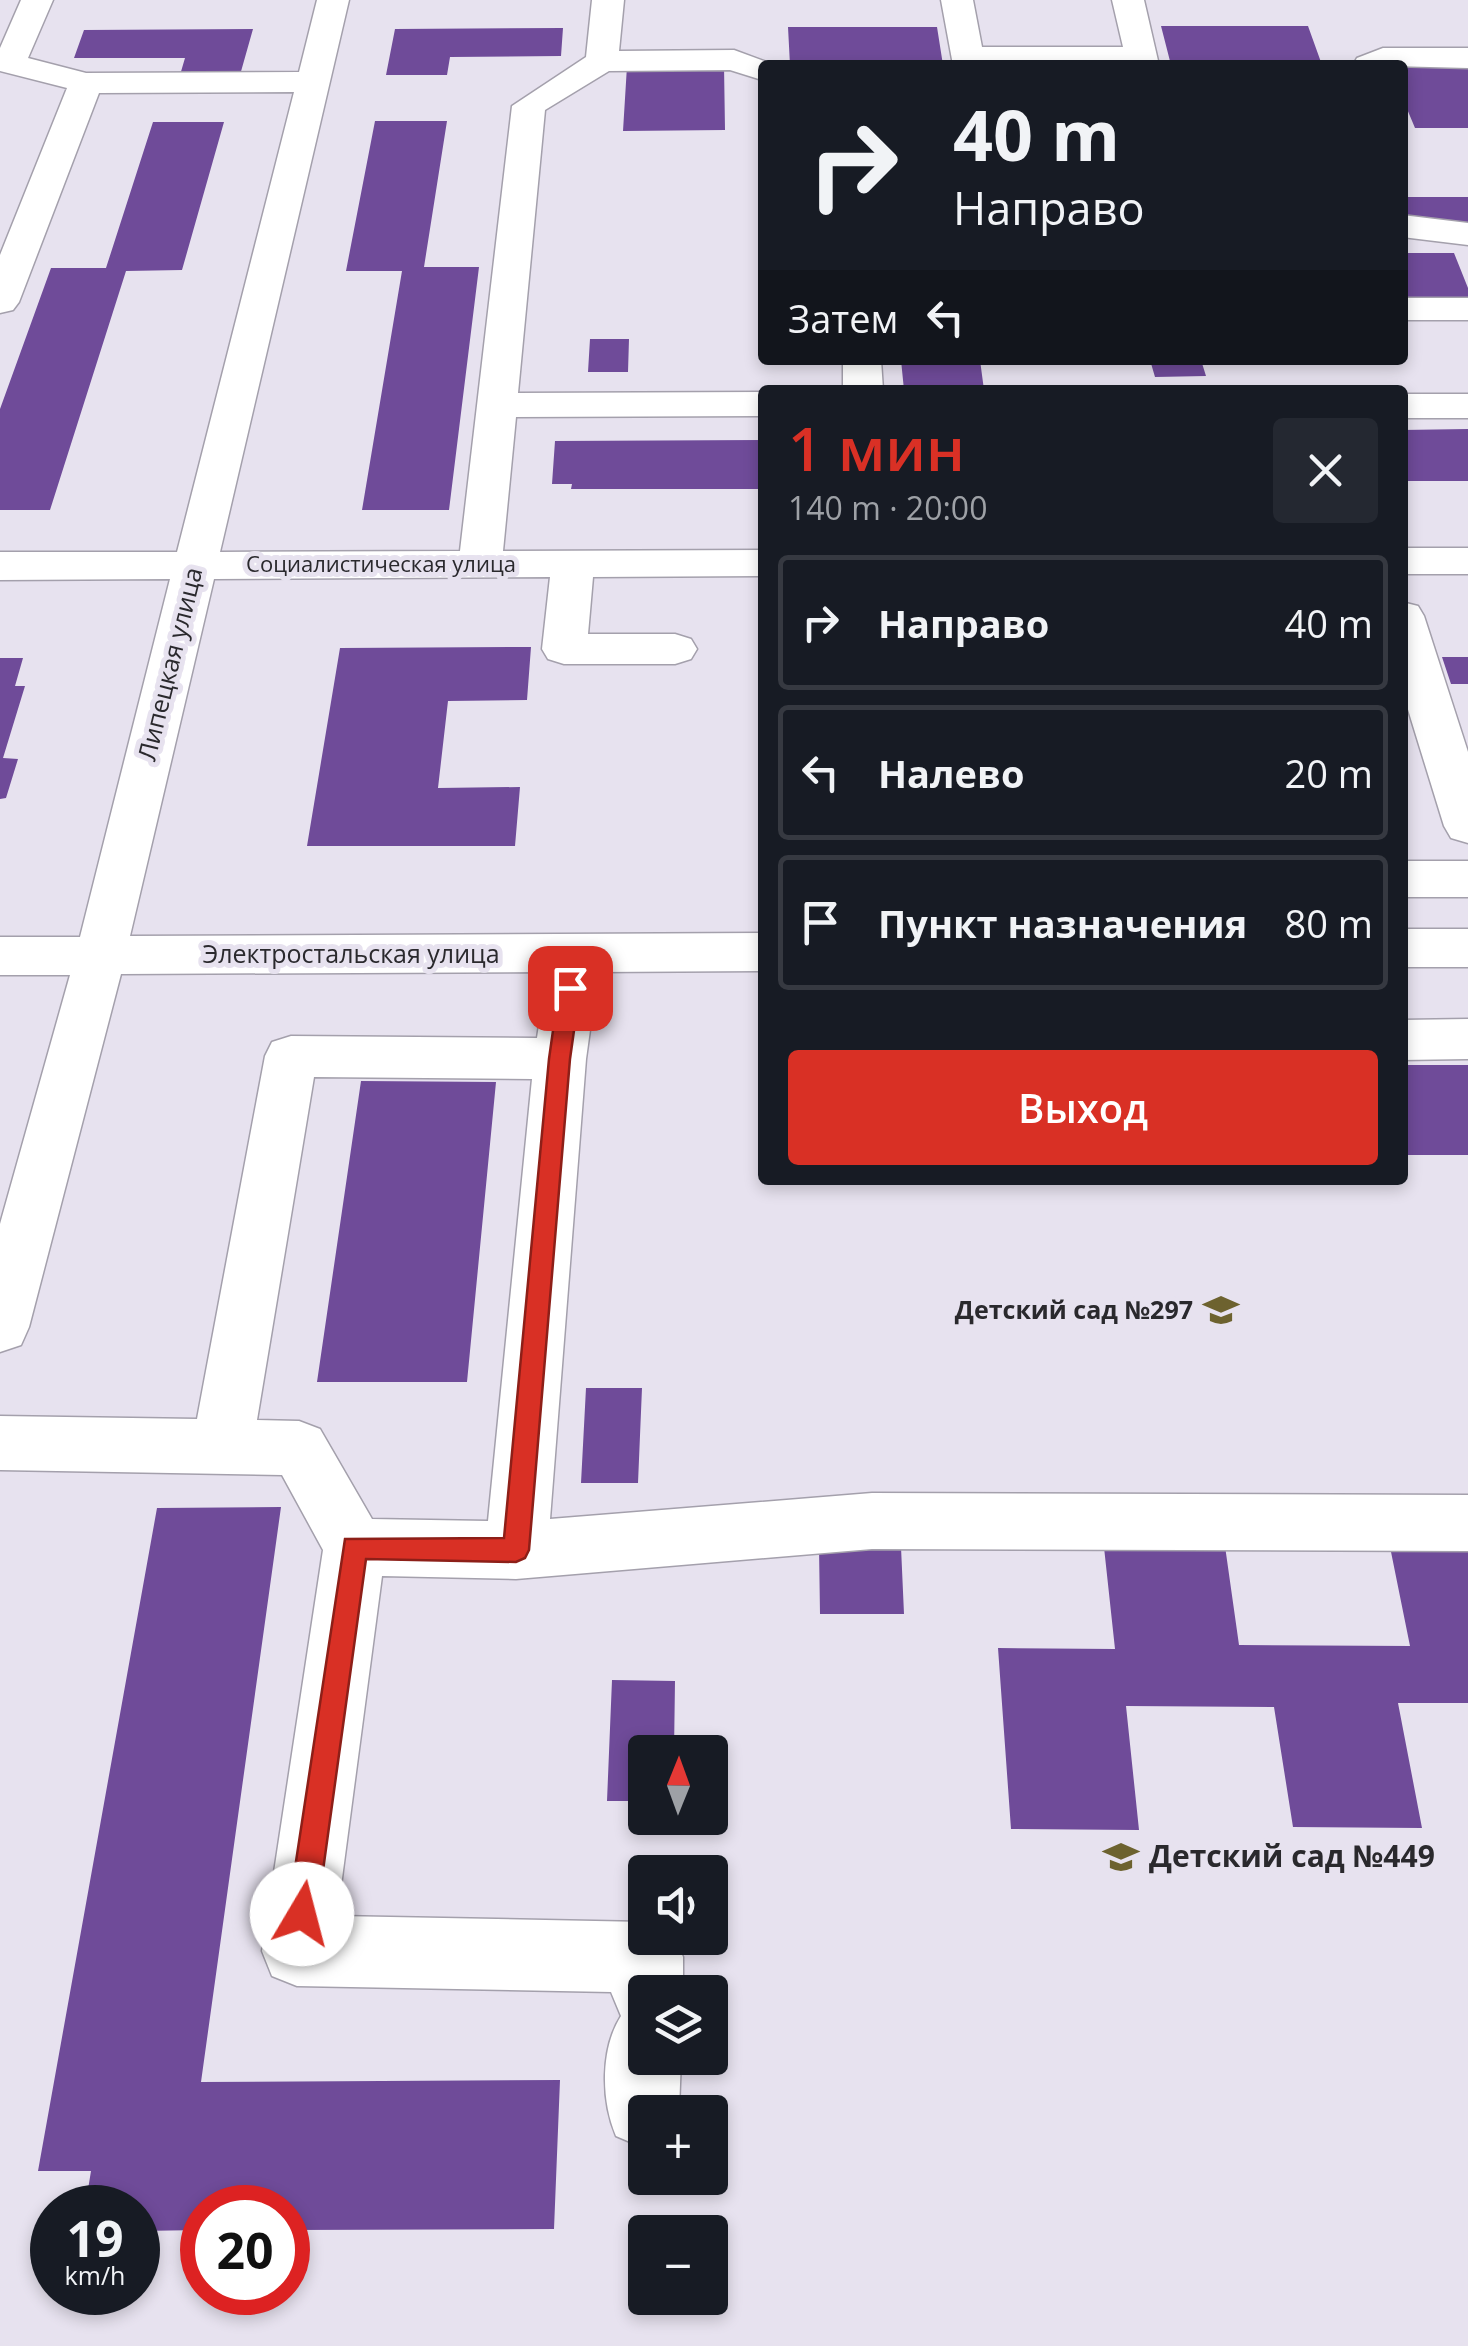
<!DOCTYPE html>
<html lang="ru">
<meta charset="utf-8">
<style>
:root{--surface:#171b24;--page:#242831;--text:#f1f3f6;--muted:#9ea1a6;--line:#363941;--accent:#d93025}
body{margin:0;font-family:"Open Sans",sans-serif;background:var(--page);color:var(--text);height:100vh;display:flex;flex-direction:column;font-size:38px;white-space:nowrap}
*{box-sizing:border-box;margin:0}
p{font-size:32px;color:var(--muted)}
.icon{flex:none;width:55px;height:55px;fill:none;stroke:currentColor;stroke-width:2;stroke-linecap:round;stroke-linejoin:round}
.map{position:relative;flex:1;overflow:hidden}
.details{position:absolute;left:758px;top:385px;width:650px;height:800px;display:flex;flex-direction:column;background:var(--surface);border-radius:10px;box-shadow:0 5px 15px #0003}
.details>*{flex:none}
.top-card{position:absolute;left:758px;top:60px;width:650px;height:305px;border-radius:10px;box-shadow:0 5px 15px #0003;background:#171b24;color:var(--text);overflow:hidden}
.needle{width:65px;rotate:1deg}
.fabs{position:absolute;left:628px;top:1735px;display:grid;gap:20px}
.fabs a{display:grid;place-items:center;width:100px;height:100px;border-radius:10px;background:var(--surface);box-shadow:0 5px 15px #0003;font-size:50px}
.speed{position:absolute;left:30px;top:2185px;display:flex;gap:20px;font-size:50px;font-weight:700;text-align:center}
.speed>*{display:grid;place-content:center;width:130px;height:130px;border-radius:50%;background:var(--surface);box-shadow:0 5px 15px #0003;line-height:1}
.speed small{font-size:25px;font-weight:400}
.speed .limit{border:15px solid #d22;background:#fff;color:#111}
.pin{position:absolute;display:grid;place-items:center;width:85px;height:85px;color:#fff;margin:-42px;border-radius:20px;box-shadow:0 5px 15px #0006}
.me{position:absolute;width:110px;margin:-55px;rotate:8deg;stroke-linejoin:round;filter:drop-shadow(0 0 8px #0008)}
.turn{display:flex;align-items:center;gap:35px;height:210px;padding:0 30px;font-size:45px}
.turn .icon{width:130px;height:130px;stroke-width:2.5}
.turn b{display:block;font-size:70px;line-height:85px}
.then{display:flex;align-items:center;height:95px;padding:0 30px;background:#0003;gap:20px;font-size:38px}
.round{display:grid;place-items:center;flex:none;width:105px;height:105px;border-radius:10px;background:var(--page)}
.head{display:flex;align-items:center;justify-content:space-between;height:170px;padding:0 30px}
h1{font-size:60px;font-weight:600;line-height:75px;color:var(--accent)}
.cta{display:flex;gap:20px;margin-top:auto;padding:20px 30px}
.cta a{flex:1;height:115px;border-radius:10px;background:var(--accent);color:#fff;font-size:40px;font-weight:600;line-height:115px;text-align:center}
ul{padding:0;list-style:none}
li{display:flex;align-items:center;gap:30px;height:135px;margin:0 20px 15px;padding:0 10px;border:5px solid var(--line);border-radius:10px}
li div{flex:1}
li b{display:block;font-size:38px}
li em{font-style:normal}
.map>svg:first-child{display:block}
.building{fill:#6f4b99}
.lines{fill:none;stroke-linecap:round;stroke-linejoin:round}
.minor-casing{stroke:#a4a0ac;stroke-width:3}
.minor{fill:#fff;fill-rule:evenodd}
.route{fill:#d93025;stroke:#8d1f18;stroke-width:2.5}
.labels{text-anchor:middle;stroke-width:10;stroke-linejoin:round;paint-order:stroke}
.far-street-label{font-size:22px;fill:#2a292d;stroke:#e7e2ef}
.street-label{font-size:25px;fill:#2a292d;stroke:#e7e2ef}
.poi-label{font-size:25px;font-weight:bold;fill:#2a292d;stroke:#e7e2ef;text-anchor:end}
.near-poi-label{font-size:30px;font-weight:bold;fill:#2a292d;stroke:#e7e2ef;text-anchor:start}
</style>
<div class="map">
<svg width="1468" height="2346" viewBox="0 0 1468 2346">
<rect width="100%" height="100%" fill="#e7e2ef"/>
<path class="building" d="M 1161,26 L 1308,26 L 1322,65 L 1171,65 Z
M 788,27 L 937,27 L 943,65 L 790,65 Z
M 563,28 L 561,56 L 450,57 L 447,75 L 386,75 L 395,29 Z
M 253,29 L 240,75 L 180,75 L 185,58 L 74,58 L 84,30 Z
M 1402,63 L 1468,64 L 1468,128 L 1415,128 L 1402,97 Z
M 724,65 L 725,130 L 623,131 L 627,66 Z
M 375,121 L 447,121 L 424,267 L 479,267 L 449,510 L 362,510 L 402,271 L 346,271 Z
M 153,122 L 224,122 L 182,270 L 126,271 L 50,510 L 0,510 L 0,409 L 51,268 L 106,268 Z
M 1402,197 L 1468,197 L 1468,223 L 1402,217 Z
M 1402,253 L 1454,253 L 1468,288 L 1468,303 L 1402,303 L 1402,280 L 1407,280 Z
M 590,339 L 629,339 L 628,372 L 588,372 Z
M 901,360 L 980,360 L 984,390 L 904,390 Z
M 1150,360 L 1201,360 L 1206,376 L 1155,377 Z
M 1468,429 L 1468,481 L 1402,481 L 1402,430 Z
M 762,440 L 762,489 L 571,489 L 572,484 L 552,484 L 555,441 Z
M 531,647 L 527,700 L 448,701 L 438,788 L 520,787 L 515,846 L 307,846 L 340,648 Z
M 1442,657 L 1468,657 L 1468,684 L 1451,684 Z
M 0,658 L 23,658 L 15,686 L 25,686 L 3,758 L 18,759 L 6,798 L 0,799 Z
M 1402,1065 L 1468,1065 L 1468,1155 L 1402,1155 Z
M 361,1081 L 496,1082 L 467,1382 L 317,1382 Z
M 586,1388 L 642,1388 L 638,1483 L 581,1483 Z
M 281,1507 L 201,2082 L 560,2080 L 554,2229 L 288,2230 L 288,2208 L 202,2208 L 202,2230 L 138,2231 L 138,2208 L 85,2208 L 91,2171 L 38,2171 L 157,1508 Z
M 1388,1537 L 1468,1537 L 1468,1703 L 1398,1703 L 1422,1828 L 1293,1827 L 1274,1707 L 1126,1706 L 1139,1830 L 1011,1829 L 998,1648 L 1115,1649 L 1103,1538 L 1224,1539 L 1239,1645 L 1410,1646 Z
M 819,1547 L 901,1547 L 904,1614 L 820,1614 Z
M 612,1680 L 675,1681 L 674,1752 L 645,1752 L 645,1801 L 607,1801 Z"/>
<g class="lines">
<defs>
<path id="minor" d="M 21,0 L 53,0 L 28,58 L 86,73 L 299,72 L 317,0 L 349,0 L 220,552 L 460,551 L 512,106 L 586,57 L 592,0 L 624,0 L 619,51 L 734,50 L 775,65 L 762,65 L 762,80 L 730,70 L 609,71 L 545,110 L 518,393 L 762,392 L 762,416 L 516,417 L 503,551 L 762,550 L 762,576 L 593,577 L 588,634 L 675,634 L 691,639 L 697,649 L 691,659 L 675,664 L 564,664 L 548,659 L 542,649 L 550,577 L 214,579 L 130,936 L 762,933 L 762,971 L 598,972 L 586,1059 L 550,1519 L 872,1493 L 1468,1495 L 1468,1551 L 872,1549 L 516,1579 L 382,1576 L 337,1916 L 645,1922 L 645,1938 L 675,1938 L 683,1957 L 683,1992 L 645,1992 L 645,2058 L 681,2058 L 679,2110 L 645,2112 L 642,2147 L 616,2136 C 601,2101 600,2049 621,2016 L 611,1992 L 297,1986 L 272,1976 L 262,1951 L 323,1550 L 282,1475 L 0,1470 L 0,1416 L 197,1419 L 265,1056 L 272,1042 L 291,1036 L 537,1038 L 547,972 L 121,974 L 29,1327 L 21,1345 L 0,1352 L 0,1224 L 70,975 L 0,975 L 0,937 L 80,937 L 170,579 L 0,580 L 0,552 L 177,552 L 294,92 L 99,93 L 19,302 L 13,310 L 0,313 L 0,255 L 67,88 L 0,71 L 0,48 ZM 314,1077 L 532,1079 L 488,1521 L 372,1519 L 320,1429 L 299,1421 L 257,1420 Z
M 941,0 L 973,0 L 982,47 L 1123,47 L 1112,0 L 1144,0 L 1159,65 L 953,65 Z
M 1383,48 L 1468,48 L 1468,68 L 1353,65 L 1357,58 Z
M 1402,215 L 1468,223 L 1468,245 L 1402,237 Z
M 1402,298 L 1468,298 L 1468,320 L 1402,320 Z
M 843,360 L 881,360 L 883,390 L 843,390 Z
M 1402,394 L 1468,394 L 1468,418 L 1402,418 Z
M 1402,548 L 1468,548 L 1468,574 L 1402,574 Z
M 1402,602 L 1418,606 L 1424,616 L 1468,752 L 1468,843 L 1451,838 L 1444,826 L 1402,690 Z
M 1402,861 L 1468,861 L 1468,897 L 1402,897 Z
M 1402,929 L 1468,929 L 1468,967 L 1402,967 Z
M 1468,1019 L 1468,1059 L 1402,1060 L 1402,1020 Z"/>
</defs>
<use href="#minor" class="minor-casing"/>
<use href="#minor" class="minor"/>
</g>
<path class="route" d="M 570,980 L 580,988 L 570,1059 L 529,1550 L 525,1558 L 516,1562 L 366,1559 L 317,1914 L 313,1924 L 302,1929 L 292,1924 L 288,1914 L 345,1539 L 504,1538 L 549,1059 L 559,988 Z"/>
<defs>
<symbol id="school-bare" viewBox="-9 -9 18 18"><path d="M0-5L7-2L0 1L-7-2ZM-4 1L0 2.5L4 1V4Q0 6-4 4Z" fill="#6d622f" stroke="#e7e2ef" stroke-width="2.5" paint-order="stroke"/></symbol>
</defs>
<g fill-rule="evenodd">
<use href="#school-bare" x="1196" y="1285" width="50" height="50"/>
<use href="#school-bare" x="1096" y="1832" width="50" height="50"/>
</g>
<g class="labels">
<g class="far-street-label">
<text x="381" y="572">Социалистическая улица</text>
</g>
<g class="street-label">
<text transform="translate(170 664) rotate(-76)" y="9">Липецкая улица</text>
<text x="351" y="963">Электростальская улица</text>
</g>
<g class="poi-label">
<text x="1193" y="1319">Детский сад №297</text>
</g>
<g class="near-poi-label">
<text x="1149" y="1867">Детский сад №449</text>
</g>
</g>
</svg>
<div class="fabs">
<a><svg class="needle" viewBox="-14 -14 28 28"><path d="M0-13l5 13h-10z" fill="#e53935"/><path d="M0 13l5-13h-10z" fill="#9ea1a6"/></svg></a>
<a><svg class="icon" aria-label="sound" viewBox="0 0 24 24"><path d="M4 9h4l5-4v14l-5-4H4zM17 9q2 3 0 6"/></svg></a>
<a><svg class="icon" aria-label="layers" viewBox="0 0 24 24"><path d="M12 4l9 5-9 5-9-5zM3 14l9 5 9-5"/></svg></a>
<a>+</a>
<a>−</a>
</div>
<div class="speed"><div>19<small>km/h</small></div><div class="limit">20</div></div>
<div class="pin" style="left:570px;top:988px;background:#d93025"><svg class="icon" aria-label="arrive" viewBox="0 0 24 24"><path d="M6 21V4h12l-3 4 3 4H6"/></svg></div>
<svg class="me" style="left:302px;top:1914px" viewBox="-20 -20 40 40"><circle r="19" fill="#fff"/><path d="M0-13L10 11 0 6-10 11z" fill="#d93025"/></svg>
<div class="top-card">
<div class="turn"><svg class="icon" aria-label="right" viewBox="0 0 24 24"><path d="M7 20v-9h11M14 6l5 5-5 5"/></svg><div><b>40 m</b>Направо</div></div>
<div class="then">Затем<svg class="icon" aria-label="left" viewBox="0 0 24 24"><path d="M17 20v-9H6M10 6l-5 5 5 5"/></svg></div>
</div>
<section class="details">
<div class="head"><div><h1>1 мин</h1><p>140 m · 20:00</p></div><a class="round"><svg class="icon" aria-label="close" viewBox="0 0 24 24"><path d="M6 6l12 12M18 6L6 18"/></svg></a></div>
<ul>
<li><svg class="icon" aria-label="right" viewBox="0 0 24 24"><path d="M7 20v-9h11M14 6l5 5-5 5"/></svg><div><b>Направо</b></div><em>40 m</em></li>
<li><svg class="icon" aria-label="left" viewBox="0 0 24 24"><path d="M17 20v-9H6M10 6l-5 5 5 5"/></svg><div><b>Налево</b></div><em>20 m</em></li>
<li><svg class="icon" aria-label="arrive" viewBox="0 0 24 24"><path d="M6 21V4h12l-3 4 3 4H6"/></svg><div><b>Пункт назначения</b></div><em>80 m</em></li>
</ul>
<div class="cta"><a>Выход</a></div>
</section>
</div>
